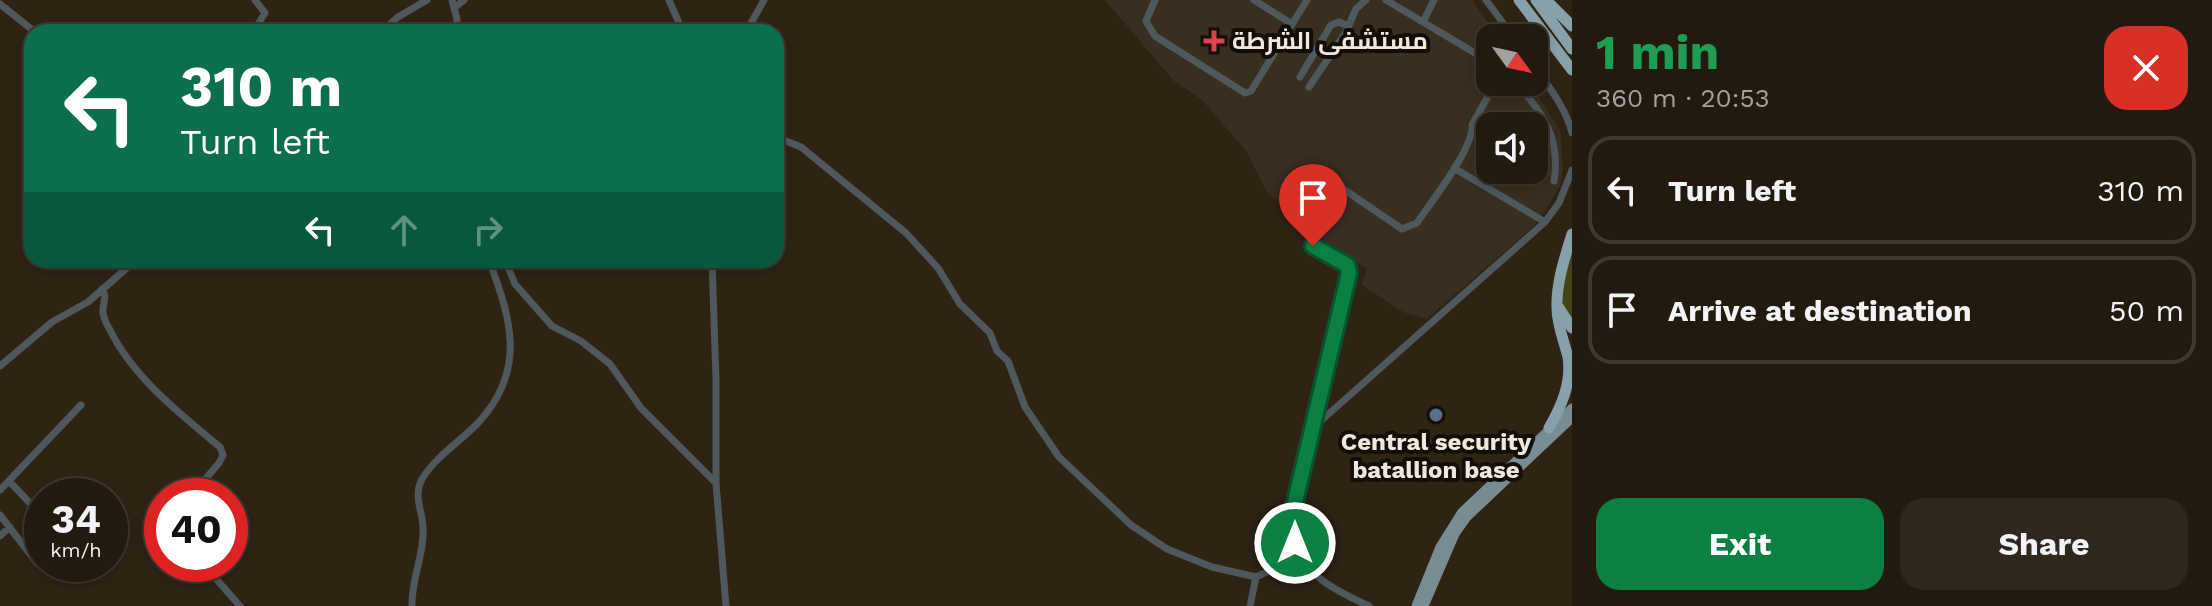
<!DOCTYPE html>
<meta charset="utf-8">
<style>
:root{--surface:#231a0f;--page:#2f271d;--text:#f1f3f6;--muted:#a3a19e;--line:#40382f;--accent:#0b8043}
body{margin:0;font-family:"Work Sans",Cairo,sans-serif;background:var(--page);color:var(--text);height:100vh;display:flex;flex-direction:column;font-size:30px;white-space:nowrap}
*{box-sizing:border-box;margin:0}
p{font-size:26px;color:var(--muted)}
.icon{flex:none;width:44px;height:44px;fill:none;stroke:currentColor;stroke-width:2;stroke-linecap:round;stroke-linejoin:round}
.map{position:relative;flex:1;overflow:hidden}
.sheet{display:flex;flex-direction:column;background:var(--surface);width:640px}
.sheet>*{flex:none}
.hud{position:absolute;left:24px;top:24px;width:760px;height:244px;border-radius:24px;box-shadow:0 4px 12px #0003,0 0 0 2px var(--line);background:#0b6e4f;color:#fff;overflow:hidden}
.needle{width:52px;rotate:123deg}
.controls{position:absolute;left:1476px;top:24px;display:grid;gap:16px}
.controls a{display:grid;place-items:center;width:72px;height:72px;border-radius:16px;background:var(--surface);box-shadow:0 4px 12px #0003,0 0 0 2px var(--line);font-size:40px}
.speed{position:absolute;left:24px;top:478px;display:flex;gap:16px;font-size:40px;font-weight:700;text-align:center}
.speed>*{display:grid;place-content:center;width:104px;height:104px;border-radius:50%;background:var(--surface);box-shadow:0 4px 12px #0003,0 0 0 2px var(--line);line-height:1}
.speed small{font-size:20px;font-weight:400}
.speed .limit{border:12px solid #d22;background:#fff;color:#111}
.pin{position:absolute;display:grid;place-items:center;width:68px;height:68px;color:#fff;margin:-82px -34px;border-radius:50% 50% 50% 0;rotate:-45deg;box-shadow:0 0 8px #0007}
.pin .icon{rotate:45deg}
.me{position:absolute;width:88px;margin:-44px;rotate:0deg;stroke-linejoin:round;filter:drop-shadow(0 0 6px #0008)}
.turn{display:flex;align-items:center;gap:28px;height:168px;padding:0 24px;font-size:36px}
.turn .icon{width:104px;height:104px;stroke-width:2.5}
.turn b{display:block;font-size:56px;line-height:68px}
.lanes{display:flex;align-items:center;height:76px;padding:0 24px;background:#0003;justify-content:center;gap:40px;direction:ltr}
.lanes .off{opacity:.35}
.round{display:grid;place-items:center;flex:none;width:84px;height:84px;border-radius:24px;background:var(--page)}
.overview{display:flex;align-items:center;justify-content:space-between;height:136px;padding:0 24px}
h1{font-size:48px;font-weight:700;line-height:60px;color:#1e9e55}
.button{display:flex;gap:16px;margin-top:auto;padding:16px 24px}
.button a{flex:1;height:92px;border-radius:24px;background:var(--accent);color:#fff;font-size:32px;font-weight:700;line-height:92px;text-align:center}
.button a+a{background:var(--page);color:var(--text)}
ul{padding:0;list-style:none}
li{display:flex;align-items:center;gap:24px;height:108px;margin:0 16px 12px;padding:0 8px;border:4px solid var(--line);border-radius:24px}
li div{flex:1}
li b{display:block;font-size:30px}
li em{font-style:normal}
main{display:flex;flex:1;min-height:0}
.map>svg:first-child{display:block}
.industrial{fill:#392f20;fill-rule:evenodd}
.green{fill:#434413}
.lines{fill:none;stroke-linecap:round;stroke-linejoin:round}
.minor{stroke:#4f595d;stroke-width:7}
.major{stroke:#778c93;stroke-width:9}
.highway{stroke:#87a0a9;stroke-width:11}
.route-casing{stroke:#07532c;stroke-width:20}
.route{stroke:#0b8043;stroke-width:14}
.health-dot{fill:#e0444e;stroke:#130e07;stroke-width:3}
.service-dot{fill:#5c6f8a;stroke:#130e07;stroke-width:3}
.labels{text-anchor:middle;stroke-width:8;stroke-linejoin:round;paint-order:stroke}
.poi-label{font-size:24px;font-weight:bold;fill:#f0e8de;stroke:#130e07;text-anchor:start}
</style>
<main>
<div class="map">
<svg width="1572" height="606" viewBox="0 0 1572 606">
<rect width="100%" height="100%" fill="#2f2314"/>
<path class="industrial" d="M 1105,0 L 1472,0 L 1499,38 L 1490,38 L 1490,82 L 1529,82 L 1560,130 L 1563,169 L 1560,186 L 1536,224 L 1427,319 L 1403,312 L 1362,285 L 1367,269 L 1301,224 L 1267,192 L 1246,151 L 1202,100 L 1174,81 ZM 1490,126 L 1534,126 L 1534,170 L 1490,170 Z"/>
<path class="green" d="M 1572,251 L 1572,332 L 1559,300 Z"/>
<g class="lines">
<path class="minor" d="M 452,0 L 457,19 L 456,32
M 669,0 L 683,32
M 1155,0 L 1146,21 L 1155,36 L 1245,93 L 1251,91 L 1307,0
M 1254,0 L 1292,24
M 1386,0 L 1490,62
M 1486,0 L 1514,38
M 0,4 L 35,32
M 454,8 L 464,0
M 1423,22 L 1434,0
M 253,32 L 265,13 L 255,0
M 381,32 L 398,17 L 427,0
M 746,32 L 764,0
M 1534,66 C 1549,87 1566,108 1572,133
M 1300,77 L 1331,25 L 1339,22 L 1348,26
M 1515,82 C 1543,112 1561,139 1554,181
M 1309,87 L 1346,32 L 1356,9 L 1366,0
M 776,137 L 801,147 L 906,233 L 938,268 L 960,304 L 990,333 L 997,351 L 1008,361 L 1025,407 L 1059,457 L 1131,525 L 1167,549 L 1212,567 L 1256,577
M 1454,168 L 1545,222
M 1315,180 L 1327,178 L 1402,229 L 1417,223 C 1431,202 1474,148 1472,125 L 1496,82
M 1313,246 L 1347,265 L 1349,273 L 1294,506 C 1295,518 1292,533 1296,545 C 1305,577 1341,593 1369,606
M 505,260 L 515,284 L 552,326 L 581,341 L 610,364 L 641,408 L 716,483
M 712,260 L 716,380 L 716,483 L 726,606
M 102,289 C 108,298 102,303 103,313 C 104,318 107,325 110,330 C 133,377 180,414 220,447 L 223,455 L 219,463 L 191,496
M 0,366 L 52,322 L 88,302 L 136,260
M 1315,426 L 1545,222 L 1559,203 L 1572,170
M 9,481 L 42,516
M 0,490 L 81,405
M 0,515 L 37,563
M 0,536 L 10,527
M 203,564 L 240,606
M 412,606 C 411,579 425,553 423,527 C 422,509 413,496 422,479 C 436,456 461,441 479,422 C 527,369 511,319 489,260
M 1250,606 L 1256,577 L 1301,556"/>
<path class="major" d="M 1416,606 L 1440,547 L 1462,512 L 1572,408
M 1424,606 L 1455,534 L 1467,517 L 1572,418"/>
<path class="highway" d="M 1519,0 L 1572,70
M 1536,0 L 1572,49
M 1546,0 L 1572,26
M 1559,308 L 1572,328
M 1549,428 C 1561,407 1572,383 1568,357 C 1564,341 1557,325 1557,308 C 1556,283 1565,257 1572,234"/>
</g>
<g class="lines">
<defs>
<path id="route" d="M 1295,543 L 1294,506 L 1349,273 L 1347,265 L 1313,246"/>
</defs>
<use href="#route" class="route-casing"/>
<use href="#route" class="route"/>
</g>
<path class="health-dot" d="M1210 29h8v8h8v8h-8v8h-8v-8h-8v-8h8z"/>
<circle class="service-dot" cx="1436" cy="415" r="8"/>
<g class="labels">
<g class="poi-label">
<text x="1232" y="49">مستشفى الشرطة</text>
<text x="1436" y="450" text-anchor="middle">Central security<tspan x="1436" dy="28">batallion base</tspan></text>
</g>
</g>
</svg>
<div class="controls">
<a><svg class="needle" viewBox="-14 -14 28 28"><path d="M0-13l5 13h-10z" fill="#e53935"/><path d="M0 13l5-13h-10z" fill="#a3a19e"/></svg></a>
<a><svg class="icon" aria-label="sound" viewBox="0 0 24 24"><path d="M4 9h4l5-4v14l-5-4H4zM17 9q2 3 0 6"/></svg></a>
</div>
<div class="speed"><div>34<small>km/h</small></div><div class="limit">40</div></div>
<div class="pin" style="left:1313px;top:246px;background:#d93025"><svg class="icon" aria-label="arrive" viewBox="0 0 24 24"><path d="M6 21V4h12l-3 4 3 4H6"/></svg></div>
<svg class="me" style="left:1295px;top:543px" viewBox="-20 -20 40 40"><circle r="17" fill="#0b8043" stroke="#fff" stroke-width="3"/><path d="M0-11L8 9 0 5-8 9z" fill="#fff"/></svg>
<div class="hud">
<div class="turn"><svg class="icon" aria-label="left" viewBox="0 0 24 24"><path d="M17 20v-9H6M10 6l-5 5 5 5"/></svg><div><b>310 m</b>Turn left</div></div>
<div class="lanes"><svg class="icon" aria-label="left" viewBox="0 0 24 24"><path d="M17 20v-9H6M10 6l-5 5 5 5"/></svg><svg class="icon off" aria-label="ahead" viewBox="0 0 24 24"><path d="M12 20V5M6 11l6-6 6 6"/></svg><svg class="icon off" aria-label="right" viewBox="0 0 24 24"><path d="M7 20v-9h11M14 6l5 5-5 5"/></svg></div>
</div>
</div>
<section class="sheet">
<div class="overview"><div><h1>1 min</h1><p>360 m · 20:53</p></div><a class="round" style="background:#d93025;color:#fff"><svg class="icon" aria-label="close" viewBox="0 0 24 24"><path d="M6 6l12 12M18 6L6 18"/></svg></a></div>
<ul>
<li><svg class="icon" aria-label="left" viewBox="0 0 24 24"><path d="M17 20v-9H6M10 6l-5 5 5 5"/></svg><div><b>Turn left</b></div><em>310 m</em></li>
<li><svg class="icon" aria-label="arrive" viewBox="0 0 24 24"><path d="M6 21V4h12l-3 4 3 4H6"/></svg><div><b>Arrive at destination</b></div><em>50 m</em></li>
</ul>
<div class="button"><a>Exit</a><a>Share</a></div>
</section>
</main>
